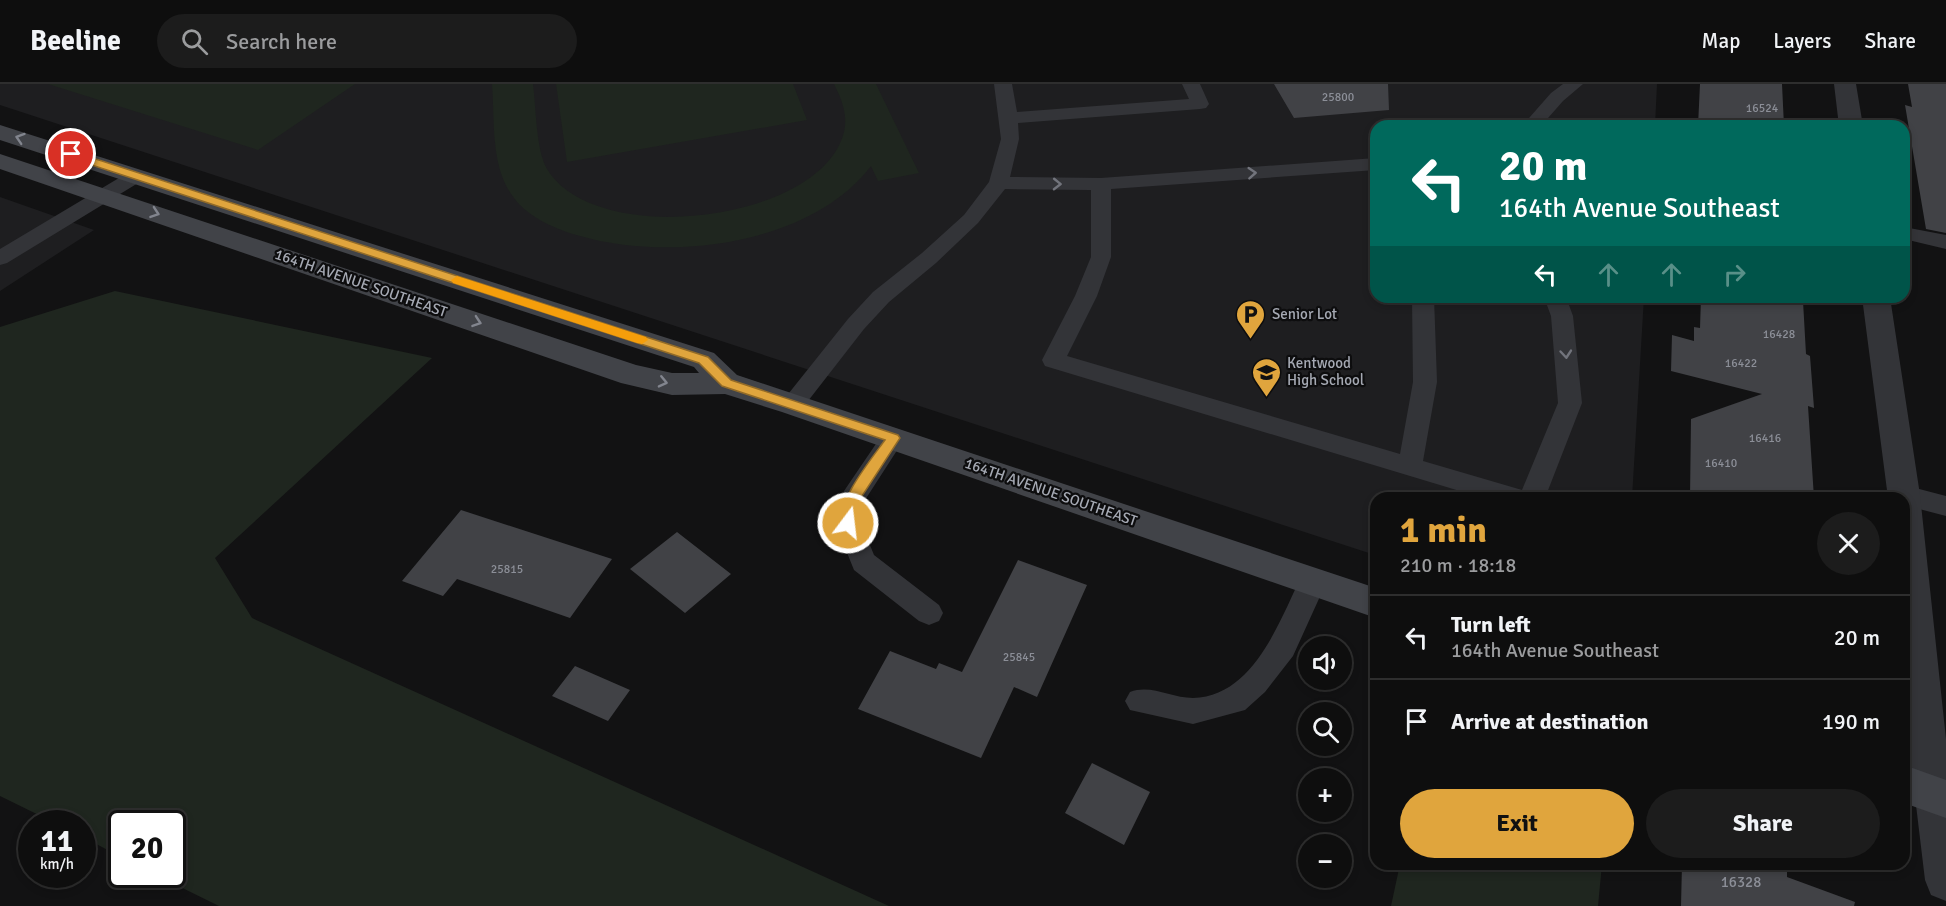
<!DOCTYPE html>
<meta charset="utf-8">
<style>
:root{--surface:#0e0e0e;--page:#1c1c1c;--text:#f1f3f6;--muted:#9b9c9e;--line:#2e2e2e;--accent:#e0a53d}
body{margin:0;font-family:Signika,sans-serif;background:var(--page);color:var(--text);height:100vh;display:flex;flex-direction:column;font-size:22px;white-space:nowrap}
*{box-sizing:border-box;margin:0}
p{font-size:20px;color:var(--muted)}
.icon{flex:none;width:33px;height:33px;fill:none;stroke:currentColor;stroke-width:2;stroke-linecap:round;stroke-linejoin:round}
.map{position:relative;flex:1;overflow:hidden}
.side{position:absolute;left:1370px;top:408px;width:540px;height:378px;display:flex;flex-direction:column;background:var(--surface);border-radius:18px;box-shadow:0 3px 9px #0003,0 0 0 2px var(--line)}
.side>*{flex:none}
.guide{position:absolute;left:1370px;top:36px;width:540px;height:183px;border-radius:18px;box-shadow:0 3px 9px #0003,0 0 0 2px var(--line);background:#00695c;color:#fff;overflow:hidden}
.tools{position:absolute;left:1298px;top:552px;display:grid;gap:12px}
.tools a{display:grid;place-items:center;width:54px;height:54px;border-radius:50%;background:var(--surface);box-shadow:0 3px 9px #0003,0 0 0 2px var(--line);font-size:30px}
.speed{position:absolute;left:18px;top:726px;display:flex;gap:12px;font-size:30px;font-weight:700;text-align:center}
.speed>*{display:grid;place-content:center;width:78px;height:78px;border-radius:50%;background:var(--surface);box-shadow:0 3px 9px #0003,0 0 0 2px var(--line);line-height:1}
.speed small{font-size:15px;font-weight:400}
.speed .limit{border:3px solid #111;border-radius:9px;background:#fff;color:#111}
.pin{position:absolute;display:grid;place-items:center;width:51px;height:51px;color:#fff;margin:-26px;border:3px solid #fff;border-radius:50%;box-shadow:0 2px 6px #0007}
.me{position:absolute;width:66px;margin:-33px;rotate:15deg;stroke-linejoin:round;filter:drop-shadow(0 0 4px #0008)}
.turn{display:flex;align-items:center;gap:21px;height:126px;padding:0 30px;font-size:27px}
.turn .icon{width:78px;height:78px;stroke-width:2.5}
.turn b{display:block;font-size:42px;line-height:51px}
.lanes{display:flex;align-items:center;height:57px;padding:0 30px;background:#0003;justify-content:center;gap:30px;direction:ltr}
.lanes .off{opacity:.35}
.round{display:grid;place-items:center;flex:none;width:63px;height:63px;border-radius:32px;background:var(--page)}
.head{display:flex;align-items:center;justify-content:space-between;height:102px;padding:0 30px}
h1{font-size:36px;font-weight:700;line-height:45px;color:var(--accent)}
.action{display:flex;gap:12px;margin-top:auto;padding:12px 30px}
.action a{flex:1;height:69px;border-radius:36px;background:var(--accent);color:#111;font-size:24px;font-weight:700;line-height:69px;text-align:center}
.action a+a{background:var(--page);color:var(--text)}
ul{padding:0;list-style:none}
li{display:flex;align-items:center;gap:18px;height:84px;padding:0 30px;border-top:2px solid var(--line)}
li div{flex:1}
li b{display:block;font-size:22px}
li em{font-style:normal}
header{display:flex;align-items:center;gap:36px;box-sizing:border-box;height:84px;padding:0 30px;background:var(--surface);border-bottom:2px solid var(--line)}
header strong{font-size:28px}
nav{display:flex;gap:33px;margin-inline-start:auto;font-size:21px}
.search{width:420px;height:54px;background:var(--page);display:flex;align-items:center;gap:15px;box-sizing:border-box;padding:0 21px;border-radius:33px;color:var(--muted);font-size:22px}
.map>svg:first-child{display:block}
.built{fill:#1e1e20}
.green{fill:#1f261f}
.building{fill:#414246}
.lines{fill:none;stroke-linecap:round;stroke-linejoin:round}
.lane{fill:#333438;fill-rule:evenodd}
.street{fill:#333438;fill-rule:evenodd}
.secondary{fill:#414348;fill-rule:evenodd}
.oneway{stroke:#82858e}
.oneway2{stroke:#72747c}
.route{fill:#e0a53d;stroke:#926b28;stroke-width:1.5}
.slow{fill:#f59e0b}
.labels{text-anchor:middle;stroke-width:4.5;stroke-linejoin:round;paint-order:stroke}
.number-label{font-size:12px;fill:#8c8f98}
.street-label{font-size:15px;fill:#a5a9b3;stroke:#0d0d0e}
.poi-label{font-size:15px;fill:#a5a9b3;stroke:#0d0d0e;text-anchor:start}
.near-number-label{font-size:15px;fill:#8c8f98}
</style>
<header>
<strong>Beeline</strong>
<div class="search"><svg class="icon" aria-label="search" viewBox="0 0 24 24"><circle cx="10" cy="10" r="6"/><path d="M15 15l6 6"/></svg>Search here</div>
<nav><a>Map</a><a>Layers</a><a>Share</a></nav>
</header>
<div class="map">
<svg width="1946" height="822" viewBox="0 0 1946 822">
<rect width="100%" height="100%" fill="#121213"/>
<path class="built" d="M 0,0 L 1657,0 L 1655,42 L 1376,42 L 1376,213 L 1644,213 L 1632,414 L 1376,414 L 1375,471 L 0,21 Z
M 0,113 L 94,146 L 0,207 Z"/>
<path class="green" d="M 48,0 L 355,0 L 258,66 Z
M 492,0 L 533,0 C 536,23 536,66 547,85 C 596,166 822,138 844,48 C 848,31 842,16 834,0 L 876,0 L 919,89 L 878,97 L 871,82 C 811,161 670,178 580,152 C 557,146 529,134 514,114 C 490,83 495,38 492,0 Z
M 556,0 L 793,0 L 807,36 L 567,78 Z
M 115,207 L 432,274 L 215,474 L 252,534 L 889,822 L 219,822 L 156,791 L 172,790 L 172,740 L 122,740 L 121,773 L 83,753 L 82,740 L 55,739 L 0,712 L 0,243 Z
M 1400,780 L 1602,780 L 1598,822 L 1391,822 Z"/>
<path class="building" d="M 1274,0 L 1388,0 L 1389,26 L 1294,34 Z
M 1700,0 L 1782,0 L 1784,42 L 1698,42 Z
M 1908,0 L 1946,0 L 1946,149 L 1926,145 L 1905,21 L 1912,23 Z
M 1701,213 L 1785,213 L 1803,217 L 1806,270 L 1810,272 L 1814,324 L 1808,322 L 1814,414 L 1690,414 L 1691,335 L 1762,310 L 1671,287 L 1672,251 L 1694,257 L 1694,243 L 1700,244 Z
M 461,426 L 612,475 L 570,534 L 457,495 L 443,512 L 402,497 Z
M 677,448 L 731,490 L 685,529 L 630,485 Z
M 1018,476 L 1087,501 L 1037,613 L 1014,603 L 981,674 L 858,625 L 890,567 L 936,585 L 939,579 L 962,588 Z
M 575,582 L 630,606 L 608,637 L 552,612 Z
M 1092,679 L 1150,708 L 1124,761 L 1065,729 Z
M 1682,780 L 1787,780 L 1787,793 L 1855,818 L 1854,822 L 1681,822 Z"/>
<g class="lines">
<path class="lane" d="M 994,0 L 1012,0 L 1017,28 L 1189,15 L 1182,0 L 1200,0 L 1209,20 L 1206,24 L 1200,25 L 1018,39 L 1019,55 L 1010,93 L 1101,94 L 1376,74 L 1376,86 L 1111,105 L 1111,173 L 1097,212 L 1067,272 L 1400,370 L 1413,298 L 1412,213 L 1434,213 L 1437,298 L 1423,377 L 1522,406 L 1558,319 L 1551,232 L 1544,213 L 1566,213 L 1573,232 L 1582,319 L 1545,414 L 1483,414 L 1045,282 L 1042,276 L 1075,212 L 1091,173 L 1091,106 L 1005,105 L 978,139 L 936,179 L 889,218 L 864,245 L 801,326 L 793,329 L 785,326 L 781,320 L 785,314 L 848,235 L 873,208 L 922,169 L 964,131 L 989,98 L 1001,55 Z
M 1563,0 L 1583,0 L 1563,17 L 1541,42 L 1522,42 L 1551,9 Z
M 136,86 L 143,88 L 146,92 L 143,96 L 7,179 L 0,181 L 0,165 L 129,88 Z
M 1904,143 L 1946,151 L 1946,165 L 1904,155 Z
M 893,345 L 902,348 L 905,354 L 865,416 L 861,439 L 874,471 L 939,521 L 943,529 L 939,537 L 929,541 L 919,537 L 854,486 L 835,439 L 844,407 L 884,348 Z
M 1904,401 L 1946,412 L 1946,432 L 1904,421 L 1904,414 L 1893,414 L 1891,411 L 1895,404 Z
M 1313,486 L 1323,489 L 1327,497 L 1293,572 L 1265,608 L 1245,626 L 1193,640 L 1130,626 L 1125,617 L 1130,608 C 1151,600 1171,614 1193,614 C 1255,612 1280,535 1303,489 Z"/>
<path class="street" d="M 1834,0 L 1856,0 L 1863,42 L 1839,42 Z
M 1862,213 L 1890,213 L 1920,411 L 1946,655 L 1946,817 L 1931,811 L 1925,796 L 1904,621 L 1904,414 L 1888,414 Z"/>
<path class="secondary" d="M 0,41 L 714,269 L 737,291 L 1376,504 L 1376,534 L 782,328 L 725,310 L 672,311 L 621,299 L 0,85 L 0,70 L 636,281 L 672,289 L 699,289 L 694,283 L 0,56 Z
M 1904,681 L 1946,696 L 1946,734 L 1904,719 Z"/>
</g>
<defs><path id="oneway-chevron" d="M-2-3.5L2.5 0L-2 3.5" fill="none" stroke-width="1.6" stroke-linecap="round" stroke-linejoin="round" transform="scale(1.5)"/></defs>
<g class="oneway">
<use href="#oneway-chevron" transform="translate(20 54) rotate(-162)"/>
<use href="#oneway-chevron" transform="translate(155 129) rotate(19)"/>
<use href="#oneway-chevron" transform="translate(477 238) rotate(19)"/>
<use href="#oneway-chevron" transform="translate(663 298) rotate(13)"/>
</g>
<g class="oneway2">
<use href="#oneway-chevron" transform="translate(1252 89) rotate(-4)"/>
<use href="#oneway-chevron" transform="translate(1057 100) rotate(1)"/>
<use href="#oneway-chevron" transform="translate(1566 270) rotate(85)"/>
</g>
<path class="route" d="M 71,67 L 708,273 L 731,296 L 898,351 L 900,354 L 860,415 L 853,443 L 843,443 C 833,421 872,374 885,356 L 722,302 L 699,279 L 67,73 L 67,68 Z"/>
<path class="slow" d="M 457,192 L 646,253 L 648,256 L 642,260 L 637,259 L 453,199 L 451,196 Z"/>
<defs>
<symbol id="parking-pin" viewBox="-11 -11 22 30"><path d="M0 17L-7.5 6A9.5 9.5 0 1 1 7.5 6Z" fill="#e0a53d" stroke="#0d0d0e"/><path d="M-3.5-5.5H1a3.5 3.5 0 0 1 0 7H-1V5.5H-3.5ZM-1-3.4V-.6H.8a1.4 1.4 0 0 0 0-2.8Z" fill="#111"/></symbol>
<symbol id="school-pin" viewBox="-11 -11 22 30"><path d="M0 17L-7.5 6A9.5 9.5 0 1 1 7.5 6Z" fill="#e0a53d" stroke="#0d0d0e"/><path d="M0-5L7-2L0 1L-7-2ZM-4 1L0 2.5L4 1V4Q0 6-4 4Z" fill="#111"/></symbol>
</defs>
<g fill-rule="evenodd">
<use href="#parking-pin" x="1234" y="214" width="33" height="45"/>
<use href="#school-pin" x="1250" y="272" width="33" height="45"/>
</g>
<g class="labels">
<g class="number-label">
<text x="1338" y="17">25800</text>
<text x="1762" y="28">16524</text>
<text x="1779" y="254">16428</text>
<text x="1741" y="283">16422</text>
<text x="1765" y="358">16416</text>
<text x="1721" y="383">16410</text>
<text x="507" y="489">25815</text>
<text x="1019" y="577">25845</text>
</g>
<g class="street-label">
<text transform="translate(361 199) rotate(19)" y="5">164TH AVENUE SOUTHEAST</text>
<text transform="translate(1051 408) rotate(19)" y="5">164TH AVENUE SOUTHEAST</text>
</g>
<g class="poi-label">
<text x="1272" y="235">Senior Lot</text>
<text x="1287" y="284">Kentwood<tspan x="1287" dy="17">High School</tspan></text>
</g>
<g class="near-number-label">
<text x="1741" y="803">16328</text>
</g>
</g>
</svg>
<div class="tools">
<a><svg class="icon" aria-label="sound" viewBox="0 0 24 24"><path d="M4 9h4l5-4v14l-5-4H4zM17 9q2 3 0 6"/></svg></a>
<a><svg class="icon" aria-label="search" viewBox="0 0 24 24"><circle cx="10" cy="10" r="6"/><path d="M15 15l6 6"/></svg></a>
<a>+</a>
<a>−</a>
</div>
<div class="speed"><div>11<small>km/h</small></div><div class="limit">20</div></div>
<div class="pin" style="left:71px;top:70px;background:#d93025"><svg class="icon" aria-label="arrive" viewBox="0 0 24 24"><path d="M6 21V4h12l-3 4 3 4H6"/></svg></div>
<svg class="me" style="left:848px;top:439px" viewBox="-20 -20 40 40"><circle r="17" fill="#e0a53d" stroke="#fff" stroke-width="3"/><path d="M0-11L8 9 0 5-8 9z" fill="#fff"/></svg>
<div class="guide">
<div class="turn"><svg class="icon" aria-label="left" viewBox="0 0 24 24"><path d="M17 20v-9H6M10 6l-5 5 5 5"/></svg><div><b>20 m</b>164th Avenue Southeast</div></div>
<div class="lanes"><svg class="icon" aria-label="left" viewBox="0 0 24 24"><path d="M17 20v-9H6M10 6l-5 5 5 5"/></svg><svg class="icon off" aria-label="ahead" viewBox="0 0 24 24"><path d="M12 20V5M6 11l6-6 6 6"/></svg><svg class="icon off" aria-label="ahead" viewBox="0 0 24 24"><path d="M12 20V5M6 11l6-6 6 6"/></svg><svg class="icon off" aria-label="right" viewBox="0 0 24 24"><path d="M7 20v-9h11M14 6l5 5-5 5"/></svg></div>
</div>
<section class="side">
<div class="head"><div><h1>1 min</h1><p>210 m · 18:18</p></div><a class="round"><svg class="icon" aria-label="close" viewBox="0 0 24 24"><path d="M6 6l12 12M18 6L6 18"/></svg></a></div>
<ul>
<li><svg class="icon" aria-label="left" viewBox="0 0 24 24"><path d="M17 20v-9H6M10 6l-5 5 5 5"/></svg><div><b>Turn left</b><p>164th Avenue Southeast</p></div><em>20 m</em></li>
<li><svg class="icon" aria-label="arrive" viewBox="0 0 24 24"><path d="M6 21V4h12l-3 4 3 4H6"/></svg><div><b>Arrive at destination</b></div><em>190 m</em></li>
</ul>
<div class="action"><a>Exit</a><a>Share</a></div>
</section>
</div>
